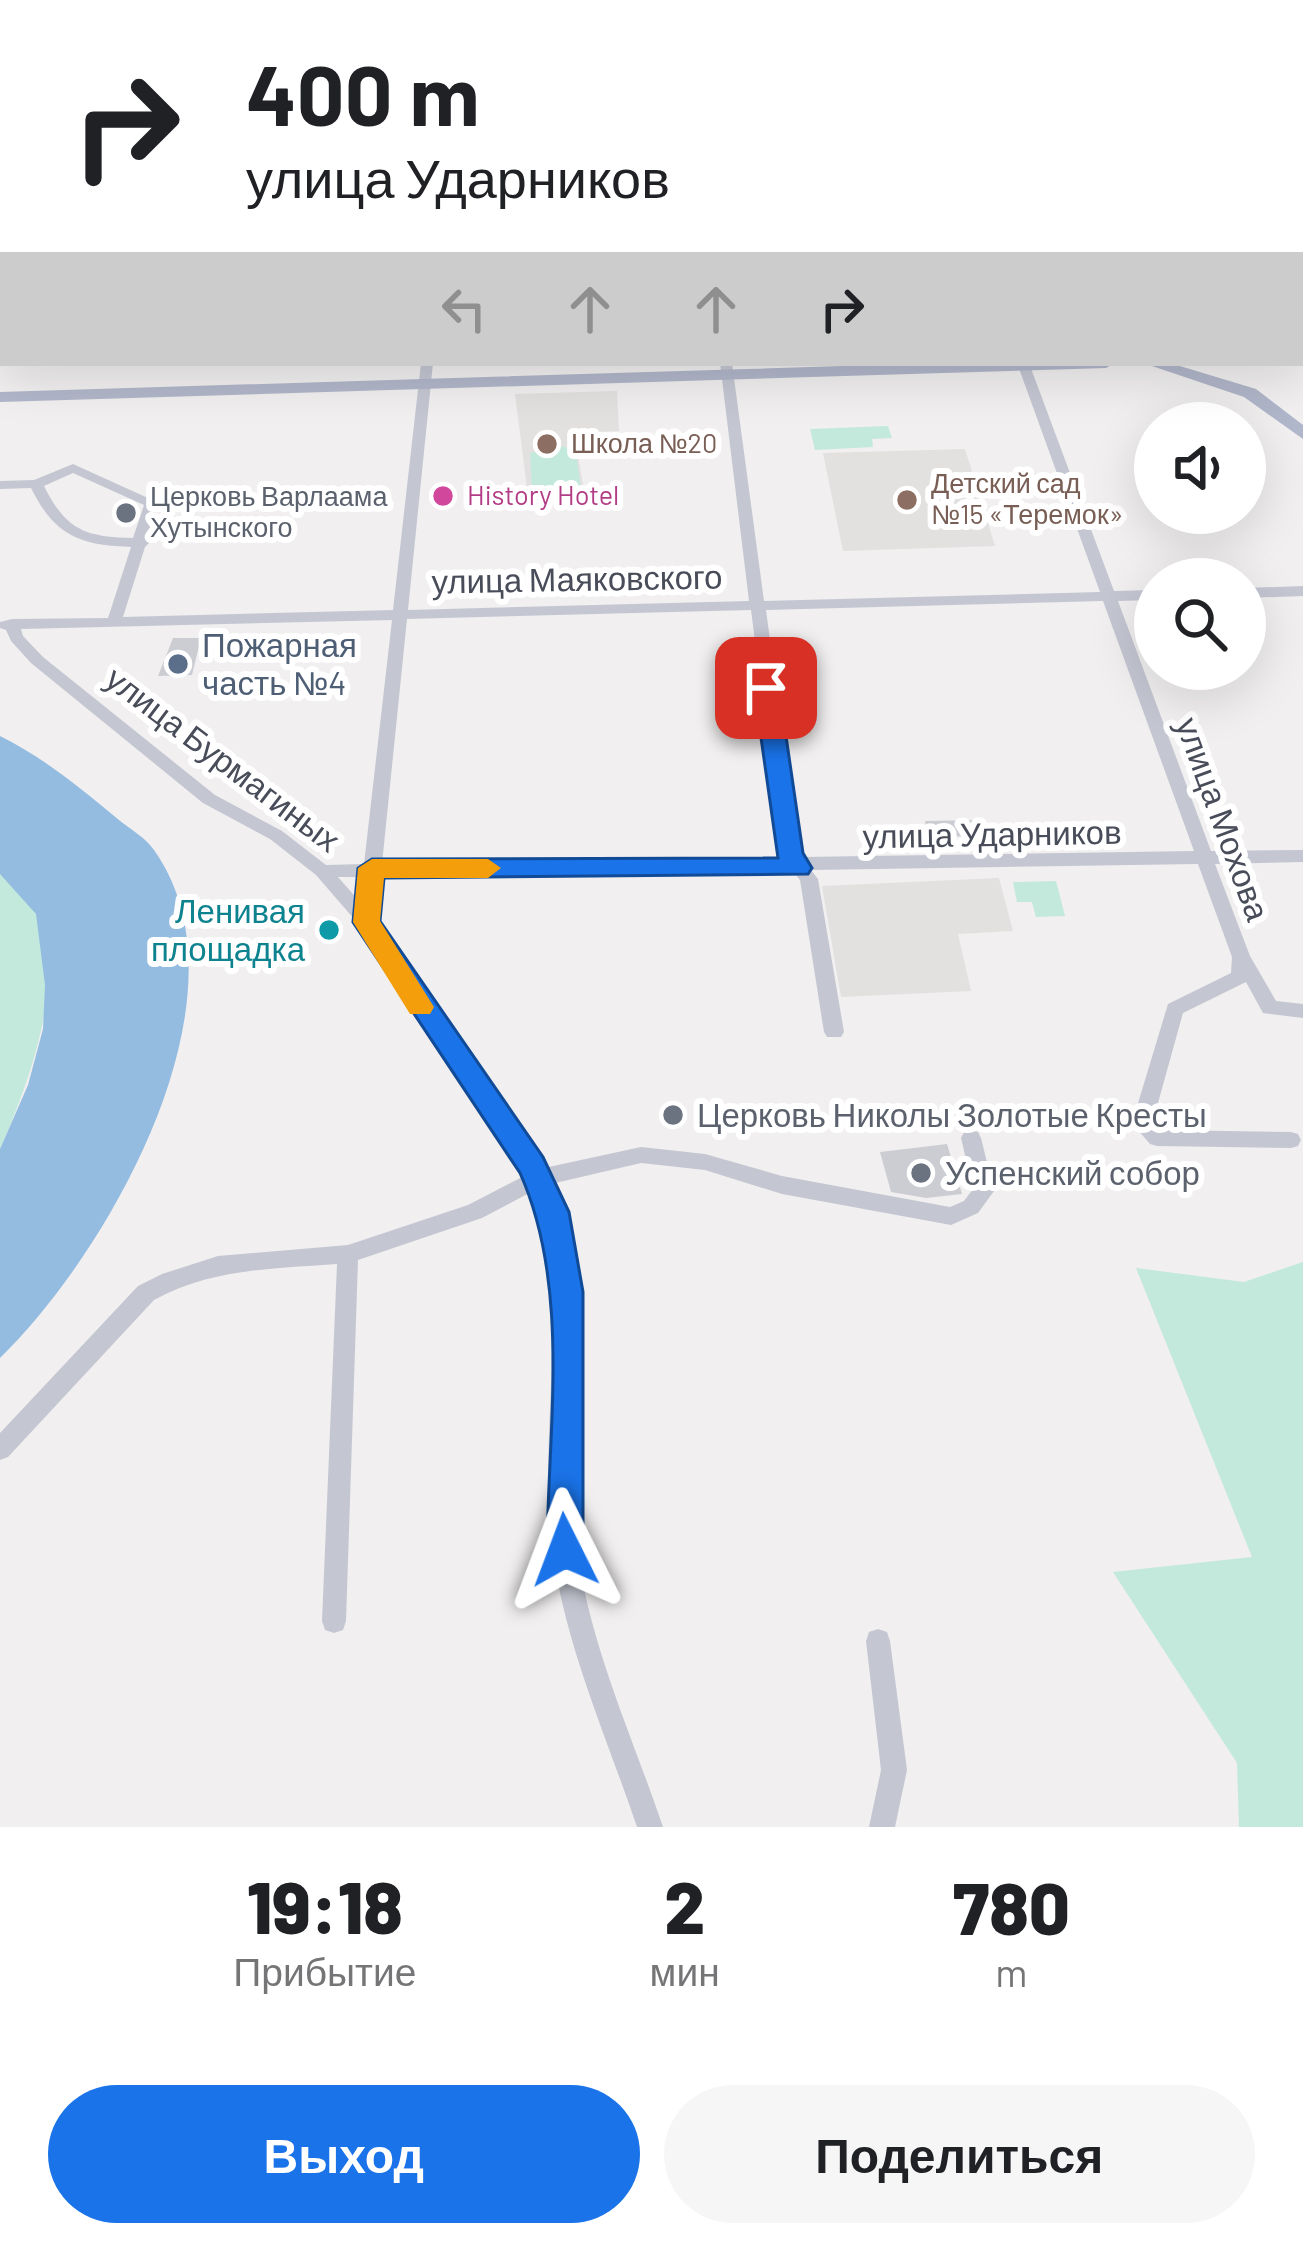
<!DOCTYPE html>
<html lang="ru">
<meta charset="utf-8">
<style>
:root{--surface:#fff;--page:#f6f6f6;--text:#202124;--muted:#757577;--accent:#1a73e8}
body{margin:0;font-family:Barlow,sans-serif;background:var(--page);color:var(--text);height:100vh;display:flex;flex-direction:column;font-size:45px;white-space:nowrap}
*{box-sizing:border-box;margin:0}
p{font-size:39px;color:var(--muted)}
.icon{flex:none;width:66px;height:66px;fill:none;stroke:currentColor;stroke-width:2;stroke-linecap:round;stroke-linejoin:round}
.map{position:relative;height:1827px;overflow:hidden}
.side{display:flex;flex-direction:column;background:var(--surface);flex:1}
.side>*{flex:none}
.hud{position:absolute;left:0px;top:0px;width:1305px;height:366px;box-shadow:0 12px 48px #0002;background:#fff;color:var(--text);overflow:hidden}
.controls{position:absolute;left:1134px;top:402px;display:grid;gap:24px}
.controls a{display:grid;place-items:center;width:132px;height:132px;border-radius:50%;background:var(--surface);box-shadow:0 12px 48px #0002;font-size:60px}
.pin{position:absolute;display:grid;place-items:center;width:102px;height:102px;color:#fff;margin:-51px;border-radius:24px;box-shadow:0 6px 18px #0006}
.me{position:absolute;width:132px;margin:-66px;rotate:357deg;stroke-linejoin:round;filter:drop-shadow(0 0 9px #0008)}
.turn{display:flex;align-items:center;gap:42px;height:252px;padding:0 48px;font-size:54px}
.turn .icon{width:156px;height:156px;stroke-width:2.5}
.turn b{display:block;font-size:84px;line-height:102px}
.lanes{display:flex;align-items:center;height:114px;padding:0 48px;background:#0003;justify-content:center;gap:60px;direction:ltr}
.lanes .off{opacity:.35}
.eta{display:flex;justify-content:space-evenly;align-items:center;height:204px;text-align:center}
.eta b{font-size:72px;font-weight:800;line-height:84px}
.button{display:flex;gap:24px;margin-top:auto;padding:24px 48px}
.button a{flex:1;height:138px;border-radius:72px;background:var(--accent);color:#fff;font-size:48px;font-weight:800;line-height:138px;text-align:center}
.button a+a{background:var(--page);color:var(--text)}
.map>svg:first-child{display:block}
.education{fill:#e2e1e0}
.green{fill:#c2e9dc}
.water{fill:#94bce1}
.building{fill:#cccdd3}
.lines{fill:none;stroke-linecap:round;stroke-linejoin:round}
.minor{fill:#c4c7d2;fill-rule:evenodd}
.major{fill:#b1b7ca;fill-rule:evenodd}
.rail{stroke:#b1b2b8;stroke-width:3}
.route{fill:#1a73e8;stroke:#114b97;stroke-width:3}
.slow{fill:#f59e0b}
.education-dot{fill:#8d6e63;stroke:#fff;stroke-width:4.5}
.hotel-dot{fill:#d1479c;stroke:#fff;stroke-width:4.5}
.worship-dot{fill:#6b7280;stroke:#fff;stroke-width:4.5}
.service-dot{fill:#5c6f8a;stroke:#fff;stroke-width:4.5}
.culture-dot{fill:#0f9aa8;stroke:#fff;stroke-width:4.5}
.labels{text-anchor:middle;stroke-width:12;stroke-linejoin:round;paint-order:stroke}
.far-education-label{font-size:27px;fill:#785e54;stroke:#fff;text-anchor:start}
.far-hotel-label{font-size:27px;fill:#b23c85;stroke:#fff;text-anchor:start}
.far-worship-label{font-size:27px;fill:#5b616d;stroke:#fff;text-anchor:start}
.street-label{font-size:33px;fill:#494d5a;stroke:#fff}
.service-label{font-size:33px;fill:#4e5e75;stroke:#fff;text-anchor:start}
.culture-label{font-size:33px;fill:#0d838f;stroke:#fff;text-anchor:end}
.worship-label{font-size:33px;fill:#5b616d;stroke:#fff;text-anchor:start}
</style>
<div class="map">
<svg width="1303" height="1827" viewBox="0 0 1303 1827">
<rect width="100%" height="100%" fill="#f1efef"/>
<path class="education" d="M 617,391 L 619,431 L 574,433 L 586,501 L 529,504 L 515,394 Z
M 965,449 L 995,546 L 843,551 L 823,453 Z
M 999,878 L 1013,931 L 958,934 L 971,991 L 841,997 L 822,886 Z"/>
<path class="green" d="M 888,426 L 892,438 L 872,439 L 873,447 L 815,450 L 810,429 Z
M 560,445 L 576,452 L 581,490 C 566,500 548,502 532,492 L 530,453 Z
M 0,874 C 13,886 29,899 37,916 C 69,979 26,1090 0,1149 Z
M 1056,881 L 1065,916 L 1036,917 L 1032,902 L 1017,902 L 1013,882 Z
M 1303,1262 L 1303,1827 L 1239,1827 L 1237,1763 L 1113,1572 L 1252,1557 L 1136,1268 L 1244,1282 Z"/>
<path class="water" d="M 0,736 C 46,759 80,788 119,820 C 130,829 146,838 154,850 C 257,995 108,1253 0,1358 L 0,1149 L 28,1085 L 43,1029 L 45,985 L 36,914 L 0,874 Z"/>
<path class="building" d="M 173,638 L 201,638 L 192,675 L 158,676 Z
M 978,820 L 981,836 L 928,837 L 925,821 Z
M 947,1144 L 962,1194 L 926,1198 L 891,1192 L 880,1152 Z"/>
<g class="lines">
<path class="minor" d="M 204,0 L 214,0 L 212,3 L 202,3 Z
M 464,0 L 474,0 L 473,3 L 463,3 Z
M 651,0 L 661,0 L 662,3 L 652,3 Z
M 822,0 L 832,0 L 829,3 L 819,3 Z
M 1131,0 L 1163,0 L 1170,3 L 1138,3 Z
M 1302,15 L 1303,15 L 1303,21 L 1302,21 Z
M 0,41 L 3,41 L 3,47 L 0,47 Z
M 1302,79 L 1303,79 L 1303,85 L 1302,85 Z
M 0,184 L 3,184 L 3,190 L 0,190 Z
M 0,268 L 3,268 L 3,276 L 0,276 Z
M 1302,353 L 1303,353 L 1303,361 L 1302,361 Z
M 421,363 L 433,363 L 408,610 L 749,601 L 720,363 L 732,363 L 764,601 L 1100,592 L 1017,363 L 1029,363 L 1114,591 L 1155,590 L 1155,600 L 1118,601 L 1211,851 L 1303,850 L 1303,862 L 1215,864 L 1250,956 L 1276,1001 L 1303,1004 L 1303,1018 L 1263,1013 L 1246,982 L 1183,1013 L 1153,1121 L 1162,1130 L 1291,1132 L 1298,1134 L 1301,1140 L 1298,1146 L 1291,1148 L 1157,1146 L 1150,1144 L 1132,1123 L 1168,1004 L 1231,973 L 1232,957 L 1198,864 L 811,870 L 818,879 L 844,1032 L 841,1037 L 827,1037 L 824,1032 L 800,880 L 792,870 L 381,876 L 376,921 L 544,1168 L 641,1147 L 705,1154 L 782,1176 L 950,1207 L 964,1201 L 973,1189 L 961,1138 L 964,1132 L 971,1130 L 978,1132 L 981,1138 L 994,1191 L 978,1213 L 951,1225 L 782,1194 L 705,1170 L 641,1163 L 551,1184 C 566,1228 575,1272 576,1318 C 578,1394 567,1472 577,1547 C 589,1644 632,1735 663,1827 L 637,1827 C 606,1735 564,1643 552,1546 C 538,1425 571,1313 533,1191 L 482,1218 L 358,1260 L 346,1621 L 343,1630 L 334,1633 L 325,1630 L 322,1621 L 337,1264 C 273,1269 212,1268 154,1300 L 8,1457 L 0,1460 L 0,1433 L 138,1286 L 162,1274 L 218,1256 L 348,1245 L 468,1205 L 526,1175 L 361,927 L 316,875 L 270,839 L 203,803 L 31,663 L 11,641 L 6,630 L 0,628 L 0,622 L 12,619 L 108,618 L 131,547 C 79,545 55,536 31,488 L 0,489 L 0,481 L 34,480 L 73,464 L 159,503 L 147,540 L 149,543 L 145,547 L 123,617 L 393,610 ZM 73,473 L 144,505 L 133,538 C 85,537 66,530 44,486 ZM 1103,601 L 1194,851 L 802,857 L 799,854 L 766,610 ZM 751,610 L 783,858 L 382,864 L 407,619 ZM 392,620 L 364,864 L 326,865 L 282,831 L 215,795 L 43,657 L 23,636 L 21,629 ZM 338,877 L 363,877 L 360,902 Z
M 1303,586 L 1303,596 L 1245,598 L 1245,588 Z
M 878,1629 L 887,1632 L 890,1641 L 907,1770 L 895,1827 L 869,1827 L 881,1770 L 866,1641 L 869,1632 Z"/>
<path class="major" d="M 0,147 L 3,147 L 3,155 L 0,155 Z
M 3,316 L 3,328 L 0,329 L 0,317 Z
M 939,363 L 1115,363 L 1106,368 L 0,402 L 0,392 Z
M 1143,363 L 1170,363 L 1256,389 L 1303,425 L 1303,439 L 1244,397 Z"/>
<path class="rail" d="M 695,0 L 701,3
M 963,0 L 982,3"/>
</g>
<path class="route" d="M 766,681 L 779,688 L 803,853 L 812,868 L 808,874 L 384,878 L 380,921 L 543,1157 L 569,1212 L 583,1292 L 583,1550 L 578,1562 L 565,1568 L 552,1562 L 547,1550 C 548,1428 571,1287 520,1173 L 353,922 L 358,868 L 372,859 L 778,858 L 754,688 Z"/>
<path class="slow" d="M 372,859 L 488,859 L 501,868 L 488,878 L 384,878 L 380,921 L 434,1007 L 430,1014 L 410,1014 L 353,922 L 358,868 Z"/>
<g class="education-dot">
<circle cx="547" cy="444" r="12"/>
<circle cx="907" cy="500" r="12"/>
</g>
<circle class="hotel-dot" cx="443" cy="496" r="12"/>
<g class="worship-dot">
<circle cx="126" cy="513" r="12"/>
<circle cx="673" cy="1115" r="12"/>
<circle cx="921" cy="1173" r="12"/>
</g>
<circle class="service-dot" cx="178" cy="664" r="12"/>
<circle class="culture-dot" cx="329" cy="930" r="12"/>
<g class="labels">
<g class="far-education-label">
<text x="571" y="453">Школа №20</text>
<text x="931" y="493">Детский сад<tspan x="931" dy="31">№15 «Теремок»</tspan></text>
</g>
<g class="far-hotel-label">
<text x="467" y="505">History Hotel</text>
</g>
<g class="far-worship-label">
<text x="150" y="506">Церковь Варлаама<tspan x="150" dy="31">Хутынского</tspan></text>
</g>
<g class="street-label">
<text transform="translate(577 579) rotate(-1)" y="12">улица Маяковского</text>
<text transform="translate(223 759) rotate(37)" y="12">улица Бурмагиных</text>
<text transform="translate(1223 819) rotate(70)" y="12">улица Мохова</text>
<text transform="translate(992 834) rotate(-1)" y="12">улица Ударников</text>
</g>
<g class="service-label">
<text x="202" y="657">Пожарная<tspan x="202" dy="38">часть №4</tspan></text>
</g>
<g class="culture-label">
<text x="305" y="923">Ленивая<tspan x="305" dy="38">площадка</tspan></text>
</g>
<g class="worship-label">
<text x="697" y="1127">Церковь Николы Золотые Кресты</text>
<text x="945" y="1185">Успенский собор</text>
</g>
</g>
</svg>
<div class="controls">
<a><svg class="icon" aria-label="sound" viewBox="0 0 24 24"><path d="M4 9h4l5-4v14l-5-4H4zM17 9q2 3 0 6"/></svg></a>
<a><svg class="icon" aria-label="search" viewBox="0 0 24 24"><circle cx="10" cy="10" r="6"/><path d="M15 15l6 6"/></svg></a>
</div>
<div class="pin" style="left:766px;top:688px;background:#d93025"><svg class="icon" aria-label="arrive" viewBox="0 0 24 24"><path d="M6 21V4h12l-3 4 3 4H6"/></svg></div>
<svg class="me" style="left:565px;top:1550px" viewBox="-20 -20 40 40"><path d="M0-17L14 15 0 8-14 15z" fill="#1a73e8" stroke="#fff" stroke-width="4"/></svg>
<div class="hud">
<div class="turn"><svg class="icon" aria-label="right" viewBox="0 0 24 24"><path d="M7 20v-9h11M14 6l5 5-5 5"/></svg><div><b>400 m</b>улица Ударников</div></div>
<div class="lanes"><svg class="icon off" aria-label="left" viewBox="0 0 24 24"><path d="M17 20v-9H6M10 6l-5 5 5 5"/></svg><svg class="icon off" aria-label="ahead" viewBox="0 0 24 24"><path d="M12 20V5M6 11l6-6 6 6"/></svg><svg class="icon off" aria-label="ahead" viewBox="0 0 24 24"><path d="M12 20V5M6 11l6-6 6 6"/></svg><svg class="icon" aria-label="right" viewBox="0 0 24 24"><path d="M7 20v-9h11M14 6l5 5-5 5"/></svg></div>
</div>
</div>
<section class="side">
<div class="eta">
<div><b>19:18</b><p>Прибытие</p></div>
<div><b>2</b><p>мин</p></div>
<div><b>780</b><p>m</p></div>
</div>
<div class="button"><a>Выход</a><a>Поделиться</a></div>
</section>
